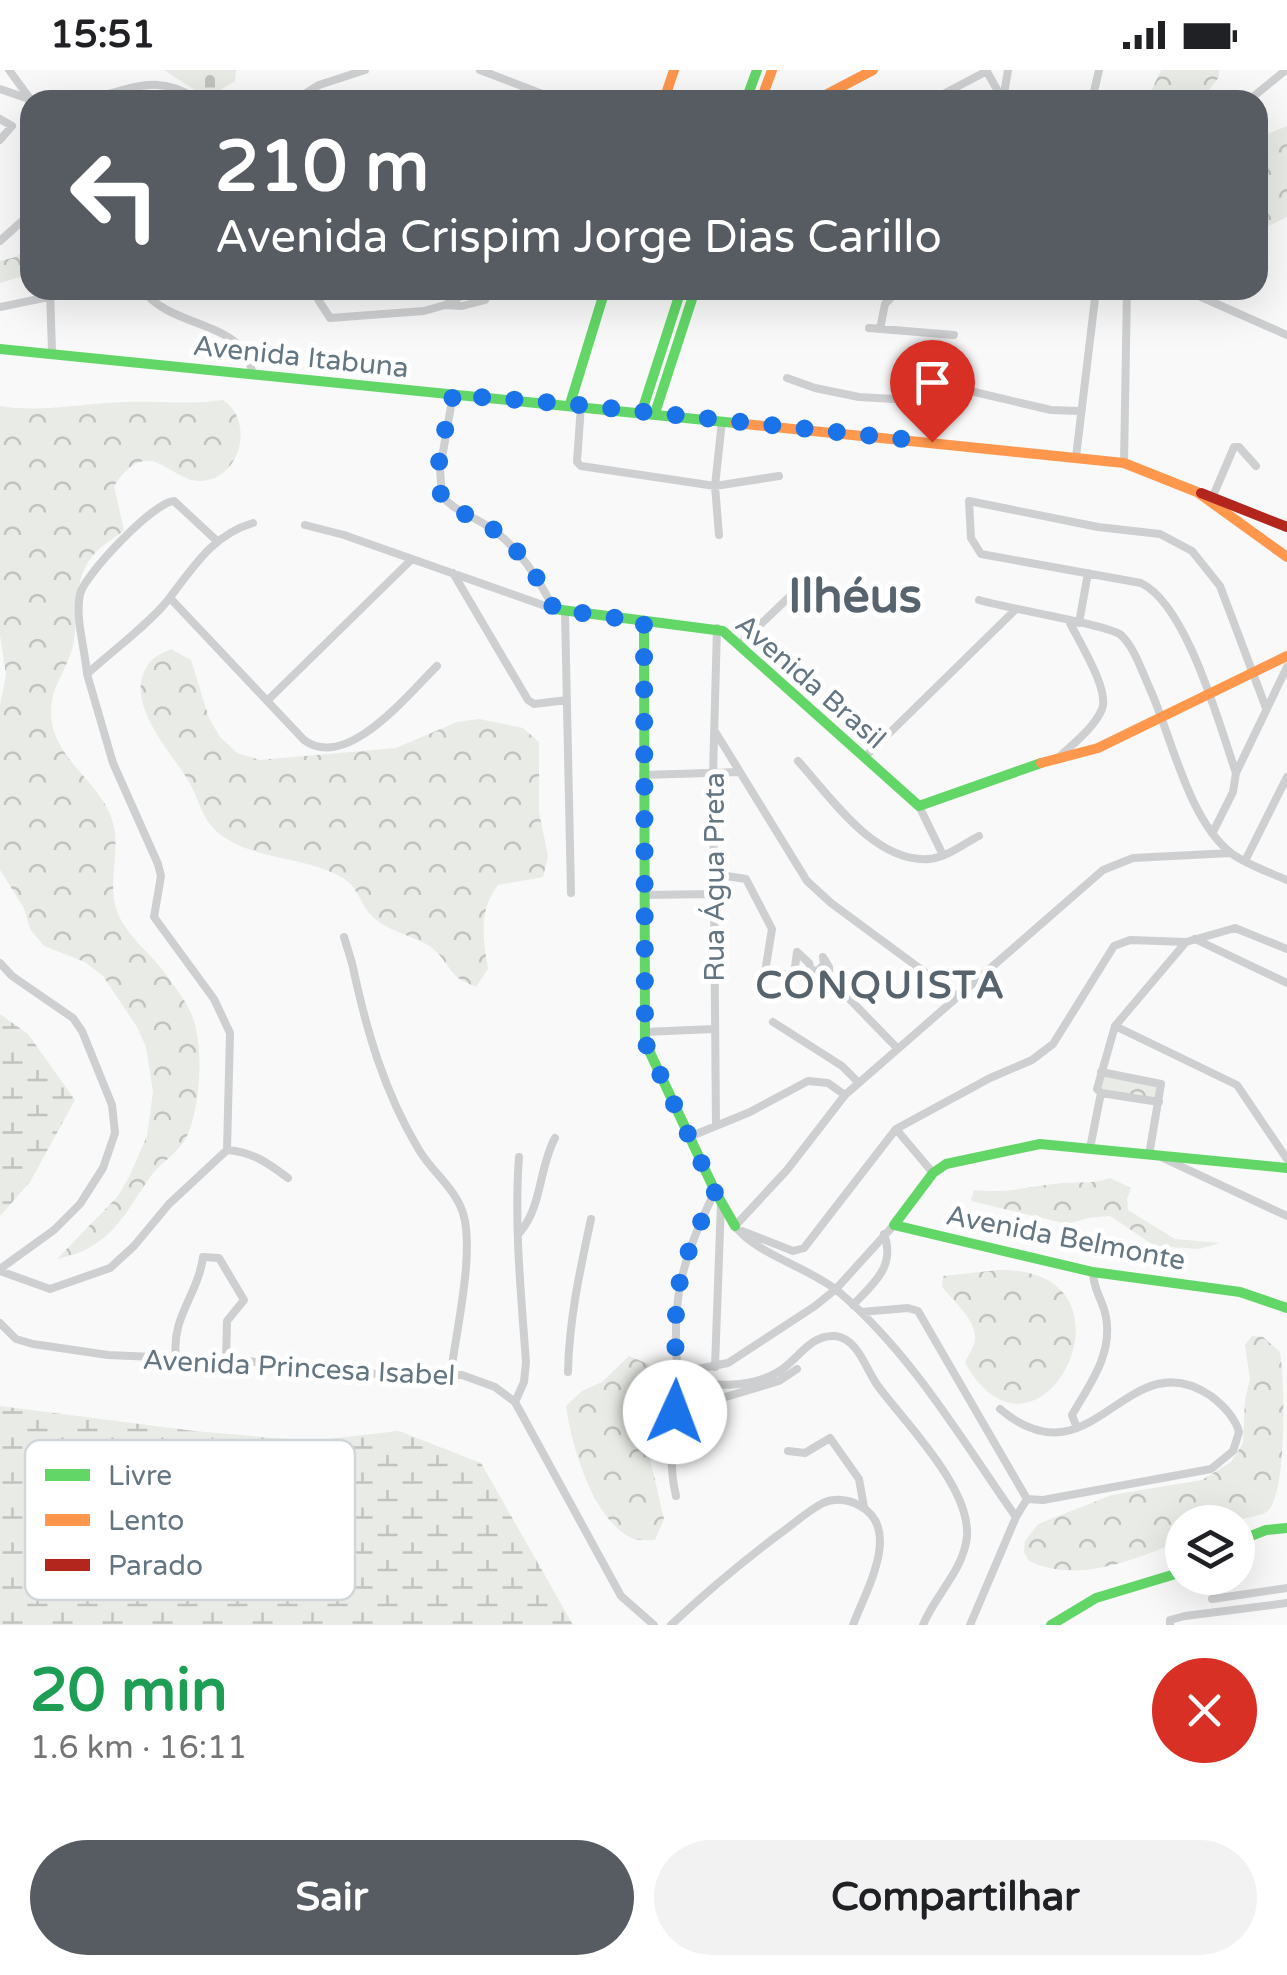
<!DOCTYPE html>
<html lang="pt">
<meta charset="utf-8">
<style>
:root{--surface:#fff;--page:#f2f2f2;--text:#202124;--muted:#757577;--accent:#565c61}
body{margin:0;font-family:"Varela Round",sans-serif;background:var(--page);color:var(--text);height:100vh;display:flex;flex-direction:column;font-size:38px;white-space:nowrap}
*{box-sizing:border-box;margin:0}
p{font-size:32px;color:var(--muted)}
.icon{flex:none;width:55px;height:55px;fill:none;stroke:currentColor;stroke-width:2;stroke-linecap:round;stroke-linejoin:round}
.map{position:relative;height:1555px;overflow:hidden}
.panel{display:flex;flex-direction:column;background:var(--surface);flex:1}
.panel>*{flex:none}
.banner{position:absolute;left:20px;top:20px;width:1248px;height:210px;border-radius:30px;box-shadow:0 10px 40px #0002;background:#565c61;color:#fff;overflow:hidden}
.controls{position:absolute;left:1165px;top:1435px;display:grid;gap:20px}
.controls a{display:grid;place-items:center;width:90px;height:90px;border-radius:50%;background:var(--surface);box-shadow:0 10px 40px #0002;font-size:50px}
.pin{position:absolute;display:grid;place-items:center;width:85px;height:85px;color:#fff;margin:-102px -42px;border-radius:50% 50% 50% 0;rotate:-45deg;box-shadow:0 0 10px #0007}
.pin .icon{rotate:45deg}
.me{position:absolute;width:110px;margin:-55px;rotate:2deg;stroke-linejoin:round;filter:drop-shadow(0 0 8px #0008)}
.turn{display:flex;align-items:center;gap:35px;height:210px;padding:0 30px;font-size:45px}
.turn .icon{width:130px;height:130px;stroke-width:2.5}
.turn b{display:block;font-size:70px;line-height:85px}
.round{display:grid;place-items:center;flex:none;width:105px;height:105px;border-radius:52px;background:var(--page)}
.head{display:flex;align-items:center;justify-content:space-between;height:170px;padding:0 30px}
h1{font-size:60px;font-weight:700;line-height:75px;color:#1e9e55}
.button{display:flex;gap:20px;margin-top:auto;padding:20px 30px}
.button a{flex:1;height:115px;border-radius:60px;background:var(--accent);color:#fff;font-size:40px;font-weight:700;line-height:115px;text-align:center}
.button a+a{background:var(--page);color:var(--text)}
.status{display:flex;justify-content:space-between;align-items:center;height:70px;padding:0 50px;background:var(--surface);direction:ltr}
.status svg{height:28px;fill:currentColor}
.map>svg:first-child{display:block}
.forest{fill:url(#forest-crowns)}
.wetland{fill:url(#wetland-marsh)}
.cemetery{fill:url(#cemetery-stones)}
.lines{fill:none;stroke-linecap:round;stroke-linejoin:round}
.street{stroke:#cecfd0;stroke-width:8}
.fast{stroke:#63d668;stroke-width:10}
.slow{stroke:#ff974d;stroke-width:10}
.jam{stroke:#b3261e;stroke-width:10}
.route{stroke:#1a73e8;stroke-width:18;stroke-dasharray:0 32.4}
.labels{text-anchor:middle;stroke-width:10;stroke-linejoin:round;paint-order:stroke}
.street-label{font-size:28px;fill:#657683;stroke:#fff}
.district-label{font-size:38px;font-weight:bold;letter-spacing:2.5px;fill:#57646e;stroke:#fff}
.town-label{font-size:48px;font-weight:bold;fill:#57646e;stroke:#fff}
.key{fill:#fff;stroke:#d1d6da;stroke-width:2.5}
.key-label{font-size:28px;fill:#657683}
</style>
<div class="status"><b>15:51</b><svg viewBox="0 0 49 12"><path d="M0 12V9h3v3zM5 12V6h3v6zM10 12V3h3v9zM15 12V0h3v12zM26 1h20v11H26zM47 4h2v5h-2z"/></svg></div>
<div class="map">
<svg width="1287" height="1555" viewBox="0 0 1287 1555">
<defs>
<pattern id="forest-crowns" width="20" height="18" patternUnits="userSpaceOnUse" patternTransform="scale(2.5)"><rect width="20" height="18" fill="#e8ebe6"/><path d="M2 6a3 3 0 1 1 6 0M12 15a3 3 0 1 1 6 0" fill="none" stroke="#c0c3c0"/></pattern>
<pattern id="wetland-marsh" width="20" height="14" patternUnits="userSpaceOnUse" patternTransform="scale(2.5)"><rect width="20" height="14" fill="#e8ebe6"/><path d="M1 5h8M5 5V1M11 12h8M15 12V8" fill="none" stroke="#c0c3c0"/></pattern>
<pattern id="cemetery-stones" width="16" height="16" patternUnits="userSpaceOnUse" patternTransform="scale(2.5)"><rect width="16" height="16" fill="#e8ebe6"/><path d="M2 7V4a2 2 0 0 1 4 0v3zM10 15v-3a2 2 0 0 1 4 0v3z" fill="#c0c3c0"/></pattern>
</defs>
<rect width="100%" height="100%" fill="#f9f9f9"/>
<path class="forest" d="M 1161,0 L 1219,0 L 1219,7 L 1201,30 L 1147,30 Z
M 1287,56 L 1287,147 L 1258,161 L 1258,68 Z
M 30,175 L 30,204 L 0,213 L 0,191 L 16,187 Z
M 223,330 C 254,351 241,403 208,410 C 171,419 152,358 114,416 L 124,460 C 115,468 102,475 94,484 C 72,510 79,540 74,571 C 68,603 44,621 53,658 C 63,695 103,716 113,753 C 121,783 106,813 118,844 C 128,867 150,883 165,903 C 173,915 184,928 190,941 C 205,971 201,1039 186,1068 C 178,1083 160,1093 150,1107 C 123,1147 109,1179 57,1189 L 118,1126 L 129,1107 L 147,1066 L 153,1022 L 146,977 L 137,957 L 103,906 L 85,892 L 44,876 L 30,859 L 24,838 L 0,800 L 0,635 L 6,605 L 0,565 L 0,336 C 41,343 86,333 127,332 C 159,331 191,335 223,330 Z
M 171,579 L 191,590 L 209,648 L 220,667 L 237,683 L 260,690 L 396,678 L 457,652 L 479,649 L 523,658 L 539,672 L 539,742 L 548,786 L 543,807 L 498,815 C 478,842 483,867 488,899 L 476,917 C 470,914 461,911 456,906 C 446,896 443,886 431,877 C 413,865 385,861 370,844 C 360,833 358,817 343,808 C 306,786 257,791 221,765 C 201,751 199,726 186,707 C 167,677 120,627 151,591 C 155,586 165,582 171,579 Z
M 1103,1006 L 1157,1016 L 1155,1029 L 1101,1020 Z
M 1110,1108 L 1131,1118 L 1127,1129 L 1128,1140 L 1175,1169 L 1220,1173 L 1199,1179 L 1155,1176 L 1110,1146 L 1088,1148 L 1067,1154 L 971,1131 L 974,1120 C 1007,1124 1030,1116 1062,1113 C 1079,1112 1094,1114 1110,1108 Z
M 999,1200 C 1153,1197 1040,1424 965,1293 C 968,1285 975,1276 975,1269 C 976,1249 953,1231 942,1217 L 943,1206 Z
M 1252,1266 L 1263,1267 L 1280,1282 C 1285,1312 1287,1422 1268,1441 C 1251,1452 1203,1452 1182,1452 L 1182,1471 C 1135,1488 1080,1515 1029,1491 L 1024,1482 L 1025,1471 L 1038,1454 L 1112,1425 L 1202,1410 L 1231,1392 L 1243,1373 L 1245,1330 L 1250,1309 L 1245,1275 Z
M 629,1286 L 648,1294 L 651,1316 L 643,1359 L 664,1449 L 655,1470 C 648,1470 638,1471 632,1468 C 593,1451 571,1374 566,1336 L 582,1321 L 602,1312 Z"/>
<path class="wetland" d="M 0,944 L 28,964 L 75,1030 L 30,1112 L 0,1146 Z
M 0,1336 L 194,1361 L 310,1371 L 399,1361 L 481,1393 L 573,1555 L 0,1555 Z"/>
<path class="cemetery" d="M 164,0 L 236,0 L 235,11 L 211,26 L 204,26 Z"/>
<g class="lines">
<path class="street" d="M 9,0 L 31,30
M 480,0 L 558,30
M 986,0 L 1003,30
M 0,19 L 29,29
M 82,30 C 129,22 154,0 198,30
M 295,30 L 319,15 L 365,0
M 932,30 L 987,1
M 1003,30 L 1008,0
M 1092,30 L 1099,0
M 1249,30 L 1286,0
M 0,49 L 12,56 L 0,70
M 0,171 L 30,144
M 50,220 L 52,282
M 143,220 C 166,253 225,252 244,282 C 249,289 251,297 253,304
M 312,220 L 330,248 L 424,241 L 445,235 L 473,220
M 1192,220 L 1201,227 L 1287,265
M 445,235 L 462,236 L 485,230 L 491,220
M 0,237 L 82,220
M 869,258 L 954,265
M 880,259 L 885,234 L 898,220
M 787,308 L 815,318 L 859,327 L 929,331 L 970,321 L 1051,340 L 1079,341
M 453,325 L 440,399 L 442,426 C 454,441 473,446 489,457 C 519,477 538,508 554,539
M 581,335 L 577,392 L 581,396 L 715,416 L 779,406
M 1076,387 L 1096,220
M 1124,393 L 1127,220
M 1213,426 L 1234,377 L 1239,377 L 1256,396
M 305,455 L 344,465 L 554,539
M 719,465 L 715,416 L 722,351
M 453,503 L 528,630 L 534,634 L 567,630
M 170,528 L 304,670 C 347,702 409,623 437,596
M 979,530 C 1004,538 1110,555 1121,565 C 1135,578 1142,602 1150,619 C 1172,668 1188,749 1231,783 C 1247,795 1269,802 1287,810
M 565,543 L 571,823
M 1079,553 L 1088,503
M 740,574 L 810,507
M 87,604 C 85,579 75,548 80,524 C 85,504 154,432 174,431 L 217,471
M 267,631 L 412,489
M 716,663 L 807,811 L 831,833 L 957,926
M 865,687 L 1014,541
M 1059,687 C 1073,674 1095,657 1102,639 C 1110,620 1078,570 1069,551
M 798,691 C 830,726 874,793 929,789 C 946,788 963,774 979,766
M 1236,703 C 1219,654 1187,535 1141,513 L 981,484 L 971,468 L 969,431 L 1098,457 L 1160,464 L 1192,481 L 1220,516 L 1266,638
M 643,705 L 739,702
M 919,736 L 943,785
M 1213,762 L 1233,722 L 1236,703 L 1287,597
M 1245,791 L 1287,707
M 714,804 L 746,809 L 772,859 L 765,902 L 794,905 L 797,882 L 809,893 L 811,900 L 818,901 L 824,894 L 823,887 L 829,897 L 829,910
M 644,825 L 714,824
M 344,867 L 352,893
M 1195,869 L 1287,913
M 0,893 L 12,906 L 73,948 L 82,961 L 112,1035 L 115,1063 L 103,1098 L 80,1134 L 54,1160 L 0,1199
M 352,893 C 366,959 384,1022 419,1080 C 432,1102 455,1118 463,1143 C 475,1182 456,1261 451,1303
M 794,905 L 818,905 L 832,911 L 898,979
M 773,952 L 842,996 L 858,1012
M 1115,956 L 1237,1015 L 1287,1089
M 644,962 L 714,959
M 1101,1002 L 1161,1014 L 1149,1085
M 1101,1023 L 1159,1032
M 716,1056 L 713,705 L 717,558
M 896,1059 L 933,1103
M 689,1067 L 750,1042 L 808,1011 L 828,1013 L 845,1025
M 1090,1078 L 1101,1023 L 1097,1019 L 1115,956 L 1186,872 L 1235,858 L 1287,879
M 227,1080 L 230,963 L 214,929 L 154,847 L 161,806 L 158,794 L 113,693 L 87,604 C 111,582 149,554 168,530 C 193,498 212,465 253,453
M 227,1080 C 253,1082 268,1093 288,1108
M 1163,1088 L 1287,1146
M 737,1159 L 793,1181 L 804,1178 L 896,1059 L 990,1008 L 1032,990 L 1053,974 L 1114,876 L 1130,870 L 1186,872
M 520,1162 C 542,1137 539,1097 555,1068
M 0,1201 L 50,1219 L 110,1198 L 134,1176 L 169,1134 L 227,1080
M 853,1235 C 874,1213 896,1196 884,1164
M 861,1242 L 908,1238 L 918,1241 L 1027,1429
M 0,1253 L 16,1269 L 33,1274 L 108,1285 L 249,1291 L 324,1303 L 462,1305 L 495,1317 L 515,1332 L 621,1526 L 654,1555
M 176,1287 C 171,1247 198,1225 203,1187 L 219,1188 L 244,1230 L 227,1251 L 226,1290
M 715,1297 L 721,1132
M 568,1302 C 569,1250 580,1200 591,1149
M 682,1302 L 728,1293 L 815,1236 L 836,1219 L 894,1155
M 683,1302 C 704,1322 755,1316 778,1302 C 797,1291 810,1264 835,1266 C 858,1268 866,1300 878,1316 C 906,1354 970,1417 967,1466 C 964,1500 935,1525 923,1555
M 515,1332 L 524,1312 L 526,1292 C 521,1224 514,1154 519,1087
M 1000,1339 C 1093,1418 1126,1268 1211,1326 C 1224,1336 1235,1347 1239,1362 L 1233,1381 L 1211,1399 L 1043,1430 L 1027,1429 L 1016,1447
M 675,1342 L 779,1311 L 797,1299
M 1077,1358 L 1072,1345 C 1089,1315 1113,1285 1106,1247 C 1103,1230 1093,1220 1093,1202
M 788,1381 L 805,1383 L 830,1368 L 859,1409 L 864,1437
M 676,1426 C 667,1388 674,1355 677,1318 C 678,1292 674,1265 677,1239 C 680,1197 697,1159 715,1121
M 1212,1529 L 1287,1518
M 671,1555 C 705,1523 741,1493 778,1465 C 793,1455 807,1441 823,1433 C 834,1428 849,1429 860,1436 C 903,1459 865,1522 853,1555
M 970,1555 L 1016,1447 C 962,1370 911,1283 839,1222 C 809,1197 757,1185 735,1156 L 787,1100 L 845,1025 L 1103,800 L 1133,788 L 1231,783
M 1170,1555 L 1170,1550 L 1185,1546 L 1287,1533"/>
<path class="fast" d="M 746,30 L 757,0
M 0,279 L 735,353
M 570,334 L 605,220
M 642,341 L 681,220
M 655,343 L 695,220
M 554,539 L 723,561 L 919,736 L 1041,693
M 644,552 L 645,972 L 715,1121 L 735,1156
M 1287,1098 L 1040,1074 L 946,1094 L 933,1103 L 894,1155 L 1093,1202 L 1240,1222 L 1287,1238
M 1238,1471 L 1266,1460 L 1287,1458
M 1051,1555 L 1096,1528 L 1182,1502"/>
<path class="slow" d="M 664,30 L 674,0
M 761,30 L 772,0
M 816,30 L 873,0
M 735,353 L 1124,393 L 1197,422 L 1287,487
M 1041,693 L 1098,678 L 1287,586"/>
<path class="jam" d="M 1201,423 L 1287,457"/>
</g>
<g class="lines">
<path class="route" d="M 675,1342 C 678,1300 672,1257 679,1216 C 685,1183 701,1152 715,1122 L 645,972 L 644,552 L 554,539 C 538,507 518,475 487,455 C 471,445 443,439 439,418 C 435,389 448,353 453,325 L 570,334 L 932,372"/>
</g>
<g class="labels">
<g class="street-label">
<text transform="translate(301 286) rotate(6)" y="10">Avenida Itabuna</text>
<text transform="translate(811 611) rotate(41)" y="10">Avenida Brasil</text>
<text transform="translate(714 807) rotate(-90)" y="10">Rua Água Preta</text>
<text transform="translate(1066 1167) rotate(11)" y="10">Avenida Belmonte</text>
<text transform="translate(299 1297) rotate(3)" y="10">Avenida Princesa Isabel</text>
</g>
<g class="district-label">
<text x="881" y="928">CONQUISTA</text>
</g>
<g class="town-label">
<text x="855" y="542">Ilhéus</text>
</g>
</g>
<rect x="25" y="1370" width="330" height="160" rx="15" class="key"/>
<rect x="45" y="1399" width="45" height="12" fill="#63d668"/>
<rect x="45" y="1444" width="45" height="12" fill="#ff974d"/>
<rect x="45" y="1489" width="45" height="12" fill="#b3261e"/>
<g class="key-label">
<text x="108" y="1415">Livre</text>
<text x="108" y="1460">Lento</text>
<text x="108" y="1505">Parado</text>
</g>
</svg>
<div class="controls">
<a><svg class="icon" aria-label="layers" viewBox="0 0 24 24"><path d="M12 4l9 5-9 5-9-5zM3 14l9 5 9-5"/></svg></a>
</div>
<div class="pin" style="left:932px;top:372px;background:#d93025"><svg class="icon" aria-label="arrive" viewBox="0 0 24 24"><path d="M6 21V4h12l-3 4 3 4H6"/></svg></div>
<svg class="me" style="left:675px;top:1342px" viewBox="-20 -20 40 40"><circle r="19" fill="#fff"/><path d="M0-13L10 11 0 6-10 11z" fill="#1a73e8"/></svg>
<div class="banner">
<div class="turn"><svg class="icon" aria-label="left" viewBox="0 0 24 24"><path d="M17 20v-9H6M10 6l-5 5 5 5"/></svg><div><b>210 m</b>Avenida Crispim Jorge Dias Carillo</div></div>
</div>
</div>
<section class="panel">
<div class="head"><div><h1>20 min</h1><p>1.6 km · 16:11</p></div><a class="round" style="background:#d93025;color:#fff"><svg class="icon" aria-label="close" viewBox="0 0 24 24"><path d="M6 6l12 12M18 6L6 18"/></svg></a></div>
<div class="button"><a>Sair</a><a>Compartilhar</a></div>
</section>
